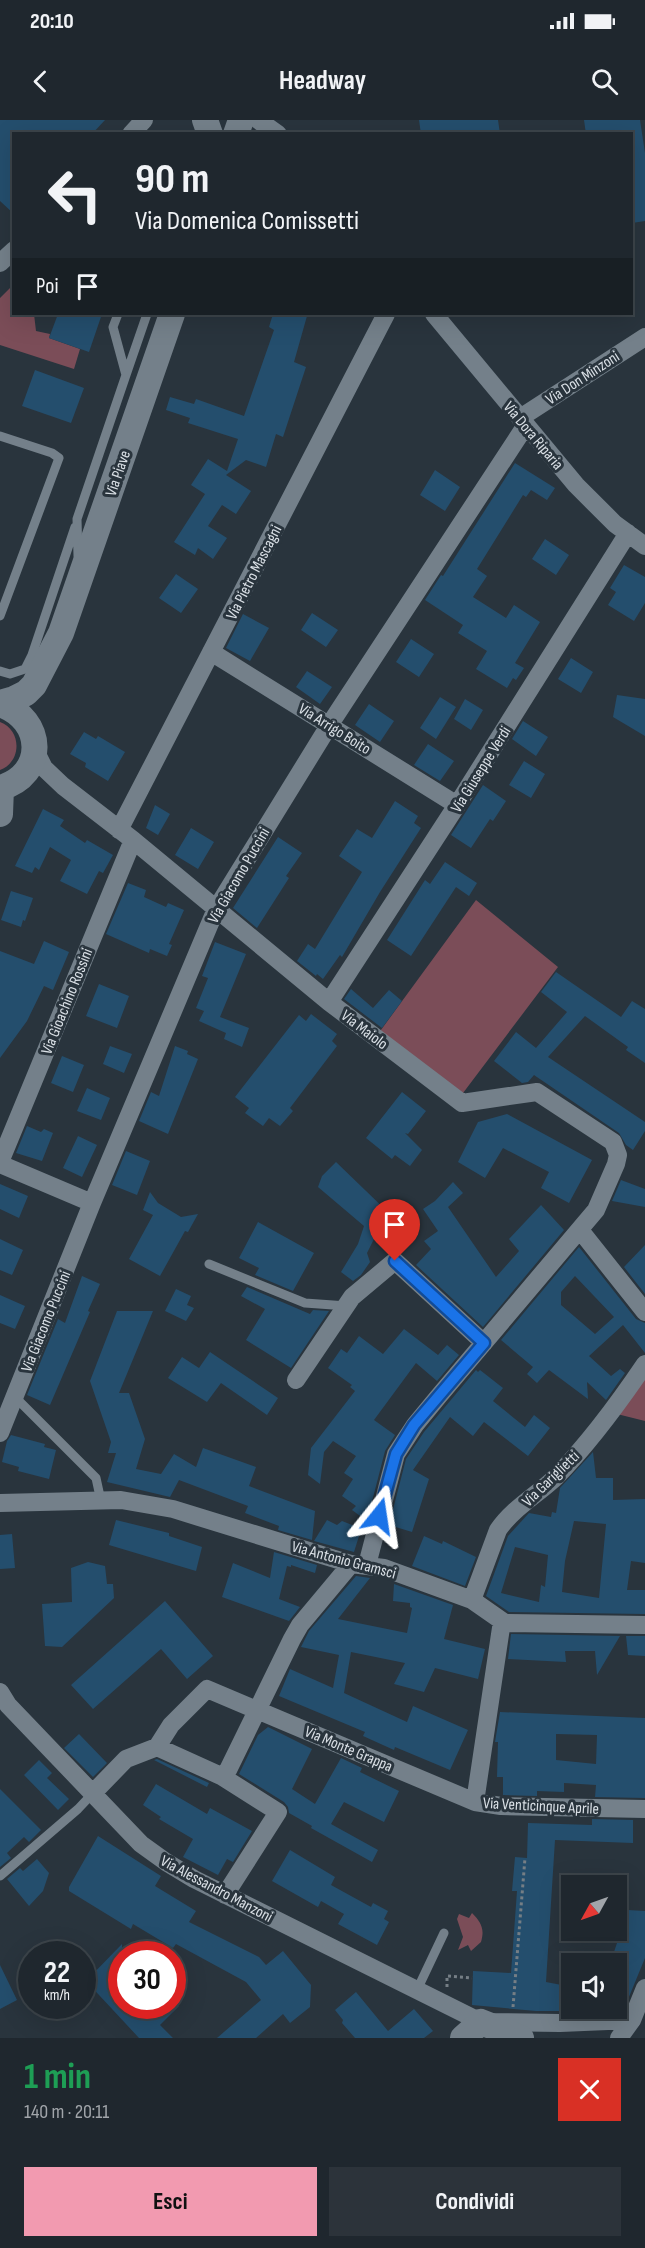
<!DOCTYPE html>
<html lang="it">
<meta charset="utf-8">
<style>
:root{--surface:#1f272e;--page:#2c333a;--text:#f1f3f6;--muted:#a1a5aa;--line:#3c444a;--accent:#f29ab0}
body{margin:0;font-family:"Sofia Sans Condensed",sans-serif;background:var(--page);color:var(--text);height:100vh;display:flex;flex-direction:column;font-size:22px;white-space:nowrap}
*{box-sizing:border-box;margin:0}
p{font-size:20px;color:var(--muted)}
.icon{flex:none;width:33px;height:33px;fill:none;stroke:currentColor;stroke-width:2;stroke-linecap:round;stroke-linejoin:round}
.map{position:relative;height:1918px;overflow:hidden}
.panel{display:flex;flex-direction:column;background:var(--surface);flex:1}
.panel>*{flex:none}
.top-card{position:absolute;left:12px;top:12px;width:621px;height:183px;border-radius:0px;box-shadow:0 6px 24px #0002,0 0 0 2px var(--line);background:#1f272e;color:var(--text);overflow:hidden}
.needle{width:39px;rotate:230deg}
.controls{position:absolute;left:561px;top:1755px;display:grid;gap:12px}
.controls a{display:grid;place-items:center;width:66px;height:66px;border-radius:0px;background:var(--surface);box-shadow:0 6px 24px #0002,0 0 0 2px var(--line);font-size:30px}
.speed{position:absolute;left:18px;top:1821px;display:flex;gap:12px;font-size:30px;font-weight:700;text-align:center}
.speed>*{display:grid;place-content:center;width:78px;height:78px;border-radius:50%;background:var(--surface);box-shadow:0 6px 24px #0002,0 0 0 2px var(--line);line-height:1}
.speed small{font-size:15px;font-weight:400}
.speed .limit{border:9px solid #d22;background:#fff;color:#111}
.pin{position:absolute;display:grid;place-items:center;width:51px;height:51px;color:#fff;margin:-62px -26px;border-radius:50% 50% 50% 0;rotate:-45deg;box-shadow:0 0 6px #0007}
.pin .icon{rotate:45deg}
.me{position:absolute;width:66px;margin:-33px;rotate:15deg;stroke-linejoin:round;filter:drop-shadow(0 0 4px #0008)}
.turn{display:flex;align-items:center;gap:21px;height:126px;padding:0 24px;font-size:27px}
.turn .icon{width:78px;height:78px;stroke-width:2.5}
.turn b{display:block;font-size:42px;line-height:51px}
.then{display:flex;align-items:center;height:57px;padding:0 24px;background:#0003;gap:12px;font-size:22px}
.round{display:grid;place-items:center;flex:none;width:63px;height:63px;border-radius:0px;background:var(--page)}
.headline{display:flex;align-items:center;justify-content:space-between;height:102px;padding:0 24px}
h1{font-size:36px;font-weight:700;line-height:45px;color:#1e9e55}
.button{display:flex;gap:12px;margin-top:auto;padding:12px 24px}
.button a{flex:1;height:69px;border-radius:0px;background:var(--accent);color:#111;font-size:24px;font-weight:700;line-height:69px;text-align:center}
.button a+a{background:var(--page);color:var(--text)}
.status{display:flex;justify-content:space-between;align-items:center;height:42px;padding:0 30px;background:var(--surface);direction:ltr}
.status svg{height:16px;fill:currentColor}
header{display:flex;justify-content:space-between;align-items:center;height:78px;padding:0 24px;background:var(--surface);font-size:27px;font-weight:700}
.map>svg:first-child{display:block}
.green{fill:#7b4d58}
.building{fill:#244e6d;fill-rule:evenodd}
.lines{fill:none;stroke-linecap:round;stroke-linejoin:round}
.path{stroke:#757e85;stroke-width:3;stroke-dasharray:3 3;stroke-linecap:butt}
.lane{stroke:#74808a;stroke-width:9}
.street{stroke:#74808a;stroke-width:18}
.secondary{stroke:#74808a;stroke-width:26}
.route-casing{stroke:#114b97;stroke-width:15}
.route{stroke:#1a73e8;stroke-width:10}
.labels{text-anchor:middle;stroke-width:6;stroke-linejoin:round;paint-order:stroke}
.street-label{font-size:16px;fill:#dae0e6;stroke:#29343d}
</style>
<div class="status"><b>20:10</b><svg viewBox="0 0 49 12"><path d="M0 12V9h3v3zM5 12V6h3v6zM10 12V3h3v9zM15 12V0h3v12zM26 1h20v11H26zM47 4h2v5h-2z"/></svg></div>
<header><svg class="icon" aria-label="back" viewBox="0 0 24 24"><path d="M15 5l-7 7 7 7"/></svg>Headway<svg class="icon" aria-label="search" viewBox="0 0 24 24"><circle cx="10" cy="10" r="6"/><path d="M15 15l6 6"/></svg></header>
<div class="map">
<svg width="645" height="1918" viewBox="0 0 645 1918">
<rect width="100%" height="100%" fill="#29343d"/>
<path class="green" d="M 13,165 L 14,194 L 34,194 L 36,211 L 50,214 L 49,218 L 80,229 L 74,249 L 0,225 L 0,178 Z
M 0,602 C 22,610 22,642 0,650 Z
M 476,780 L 558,847 L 460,977 L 378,914 Z
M 645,1253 L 645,1301 L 617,1294 Z
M 472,1793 C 481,1802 485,1809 481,1822 L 471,1831 L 468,1825 L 458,1830 L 463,1817 L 457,1799 L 459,1794 L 469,1798 Z"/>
<path class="building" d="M 0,0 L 105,0 L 92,14 L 14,14 L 14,94 L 0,81 Z
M 419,0 L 498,0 L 500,14 L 421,14 Z
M 584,0 L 640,0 L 645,33 L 645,101 L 632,103 L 632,14 L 586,14 Z
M 58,194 L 102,194 L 89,232 L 49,218 Z
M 273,194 L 299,194 L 307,196 L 294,242 L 306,247 L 283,317 L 276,314 L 266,347 L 246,340 L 226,355 L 251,371 L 236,394 L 222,385 L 208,406 L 227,418 L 213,439 L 198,428 L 195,435 L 174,422 L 205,374 L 191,365 L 208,339 L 227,351 L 238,319 L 188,303 L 190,298 L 166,290 L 170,277 L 194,284 L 196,279 L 244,296 L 274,210 L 269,207 Z
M 35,250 L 84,268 L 71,303 L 22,286 Z
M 515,343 L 555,368 L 547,380 L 531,370 L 526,377 L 523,375 L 477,449 L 487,456 L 473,477 L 506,498 L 514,485 L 540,502 L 515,543 L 524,548 L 516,560 L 513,558 L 507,568 L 476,549 L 487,531 L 458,513 L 463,505 L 425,480 L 441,455 L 443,456 Z
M 435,350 L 460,367 L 445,391 L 420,375 Z
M 545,419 L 569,435 L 556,455 L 532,439 Z
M 624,445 L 645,457 L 645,483 L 634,501 L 608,485 L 616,472 L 610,468 Z
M 176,454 L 198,469 L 181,493 L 159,478 Z
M 312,493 L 338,510 L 326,527 L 301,510 Z
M 243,494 L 269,508 L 250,541 L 226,528 Z
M 411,519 L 434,534 L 419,557 L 396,542 Z
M 571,538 L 593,552 L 581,573 L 558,559 Z
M 307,551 L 332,567 L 320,584 L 296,567 Z
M 617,575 L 645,579 L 645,616 L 613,597 Z
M 440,577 L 456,587 L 436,619 L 420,608 Z
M 465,579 L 483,590 L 471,610 L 454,599 Z
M 369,584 L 394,601 L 380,622 L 355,605 Z
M 523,601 L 548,617 L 536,636 L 512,619 Z
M 84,612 L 96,619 L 98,616 L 125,632 L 108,661 L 85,647 L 86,643 L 70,634 Z
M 428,624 L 454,641 L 440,661 L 414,645 Z
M 524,641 L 545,654 L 531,678 L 509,665 Z
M 483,665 L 506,681 L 493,701 L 490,699 L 471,728 L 451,715 Z
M 395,681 L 418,696 L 414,703 L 421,708 L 380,772 L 342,837 L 340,835 L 323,859 L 317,854 L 316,856 L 297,841 L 308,824 L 315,829 L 362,752 L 339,736 L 357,709 L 372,718 Z
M 155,685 L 170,694 L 158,715 L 146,708 Z
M 43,689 L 64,700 L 60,706 L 85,723 L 87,720 L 113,735 L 103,753 L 99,751 L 87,774 L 60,761 L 71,740 L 50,727 L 39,750 L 35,747 L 32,753 L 15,746 Z
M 191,708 L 214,722 L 198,749 L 175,735 Z
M 278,717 L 302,733 L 286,756 L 289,758 L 257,808 L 233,788 Z
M 445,742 L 477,763 L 469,776 L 456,767 L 411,836 L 387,820 L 425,760 L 430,764 Z
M 128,763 L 146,770 L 144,777 L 166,787 L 168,783 L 184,790 L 169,824 L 172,825 L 167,836 L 150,829 L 149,833 L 106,814 Z
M 11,771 L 33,778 L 25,801 L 23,800 L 21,807 L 1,800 Z
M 44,821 L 69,832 L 53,870 L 44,866 L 27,901 L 0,938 L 0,831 L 34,844 Z
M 215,822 L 246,834 L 220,897 L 249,908 L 242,927 L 224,919 L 226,913 L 199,901 L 204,891 L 196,888 L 208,858 L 202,856 Z
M 556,852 L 621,897 L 632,881 L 645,889 L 645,943 L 626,930 L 628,927 L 585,896 L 548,937 L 645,1002 L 645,1011 L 633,1030 L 626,1025 L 619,1013 L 534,955 L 528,962 L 522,963 L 494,941 L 516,912 L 536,928 L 567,892 L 541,872 Z
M 99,864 L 129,876 L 117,908 L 86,896 Z
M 351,869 L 373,888 L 389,870 L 402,881 L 382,908 L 344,879 Z
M 311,894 L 337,914 L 332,921 L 337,926 L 290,988 L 293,991 L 280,1006 L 269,998 L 263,1006 L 245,993 L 249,988 L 235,977 L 299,895 L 306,901 Z
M 110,926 L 132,934 L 124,953 L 103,944 Z
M 175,926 L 188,931 L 187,934 L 198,939 L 168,1014 L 139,1001 L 151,972 L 159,976 Z
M 62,936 L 84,945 L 73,972 L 51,963 Z
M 87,968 L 110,978 L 101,1000 L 77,991 Z
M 402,972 L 426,991 L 408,1014 L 405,1013 L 422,1030 L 410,1046 L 395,1035 L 392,1039 L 366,1018 Z
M 507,994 L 592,1040 L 569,1083 L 541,1068 L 549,1052 L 503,1028 L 485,1058 L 458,1042 L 478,1002 Z
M 27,1006 L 41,1012 L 44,1009 L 53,1013 L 42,1041 L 16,1033 Z
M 78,1016 L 97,1025 L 82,1057 L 63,1048 Z
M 126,1031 L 150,1041 L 137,1075 L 112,1065 Z
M 336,1042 L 394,1098 L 388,1107 L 401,1121 L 392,1128 L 377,1113 L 367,1133 L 370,1142 L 361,1155 L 353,1161 L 341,1152 L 358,1124 L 364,1106 L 318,1067 L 322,1056 Z
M 621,1060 L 645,1069 L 645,1087 L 612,1081 Z
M 453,1062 L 463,1073 L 448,1087 L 496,1157 L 519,1131 L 509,1119 L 541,1085 L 564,1110 L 483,1207 L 416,1145 L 431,1129 L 424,1121 L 438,1111 L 423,1089 L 435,1081 Z
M 0,1064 L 28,1076 L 19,1098 L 0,1089 Z
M 150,1072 L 158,1083 L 181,1097 L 198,1094 L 188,1112 L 185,1111 L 160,1156 L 129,1139 L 153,1095 L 143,1090 Z
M 258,1102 L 314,1133 L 293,1171 L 255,1155 L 259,1148 L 239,1138 Z
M 0,1119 L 23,1130 L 12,1155 L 0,1150 Z
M 645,1125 L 645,1174 L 624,1147 Z
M 579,1127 L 636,1199 L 645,1203 L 645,1233 L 623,1205 L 589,1236 L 611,1256 L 620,1249 L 625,1253 L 606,1280 L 587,1262 L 588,1279 L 549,1250 L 537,1263 L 527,1254 L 533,1247 L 501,1220 ZM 575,1156 L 614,1197 L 595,1214 L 561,1185 L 561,1172 Z
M 82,1156 L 100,1164 L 88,1191 L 90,1192 L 50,1285 L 27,1275 L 58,1199 L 65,1203 Z
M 247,1167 L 310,1194 L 313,1190 L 329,1191 L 291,1248 L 246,1220 L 265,1189 L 241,1176 Z
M 176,1169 L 191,1176 L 187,1185 L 194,1188 L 186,1201 L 165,1191 Z
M 0,1175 L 25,1186 L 15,1209 L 0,1203 Z
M 117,1191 L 153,1191 L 119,1273 L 129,1273 L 145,1319 L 136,1349 L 161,1354 L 174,1334 L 196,1347 L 203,1328 L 256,1347 L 249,1366 L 315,1391 L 312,1420 L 278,1410 L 279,1406 L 245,1393 L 248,1386 L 179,1360 L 170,1377 L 107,1362 L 116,1333 L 108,1333 L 111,1322 L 90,1261 Z
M 404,1209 L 438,1235 L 447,1225 L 459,1235 L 437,1261 L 416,1243 L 374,1300 L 395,1315 L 385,1331 L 367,1401 L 352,1390 L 356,1386 L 342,1376 L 353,1359 L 344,1353 L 356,1336 L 333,1321 L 324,1332 L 320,1364 L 308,1355 L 311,1328 L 355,1271 L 350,1267 L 352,1265 L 328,1248 L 341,1229 L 347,1233 L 359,1216 L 383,1234 Z
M 210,1232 L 278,1278 L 267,1295 L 221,1263 L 207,1282 L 168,1258 L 182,1237 L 199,1248 Z
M 476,1250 L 478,1252 L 480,1250 L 503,1268 L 493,1281 L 525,1307 L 534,1295 L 550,1308 L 528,1336 L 484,1302 L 473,1316 L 450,1297 L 413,1350 L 429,1359 L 412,1412 L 389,1405 L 406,1339 L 424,1312 Z
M 11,1315 L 45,1324 L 44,1327 L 56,1330 L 49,1359 L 18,1351 L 19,1347 L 2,1342 L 7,1321 Z
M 593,1332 L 596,1358 L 613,1358 L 613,1380 L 645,1379 L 645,1443 L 631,1441 L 627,1470 L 645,1470 L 645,1494 L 509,1492 L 486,1476 L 508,1416 L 529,1393 L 551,1397 L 552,1392 L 556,1393 L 560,1368 ZM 574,1401 L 606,1404 L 599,1478 L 562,1472 L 565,1441 ZM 515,1427 L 548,1435 L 545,1467 L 541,1465 L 539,1482 L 501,1473 Z
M 116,1400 L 169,1413 L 169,1416 L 202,1427 L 196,1451 L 109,1425 Z
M 327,1400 L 337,1405 L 342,1401 L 365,1410 L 359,1416 L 354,1432 L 314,1421 Z
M 12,1414 L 15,1448 L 0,1449 L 0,1415 Z
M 424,1416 L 442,1424 L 443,1421 L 476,1437 L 465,1466 L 412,1446 Z
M 274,1432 L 317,1445 L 315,1453 L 291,1445 L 291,1447 L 287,1446 L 279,1479 L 300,1487 L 289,1501 L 222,1477 L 233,1443 L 270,1458 Z
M 88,1442 L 105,1446 L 107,1464 L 113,1464 L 114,1478 L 62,1527 L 45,1526 L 42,1484 L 72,1482 L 71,1448 Z
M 356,1456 L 370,1458 L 338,1499 L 407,1513 L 412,1488 L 410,1487 L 410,1483 L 393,1481 L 394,1464 L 453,1485 L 444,1519 L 485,1529 L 478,1559 L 435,1548 L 424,1572 L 394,1564 L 405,1543 L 351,1532 L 344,1573 L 407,1602 L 413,1586 L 468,1610 L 450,1650 L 395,1627 L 394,1630 L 363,1616 L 365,1612 L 279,1576 L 290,1549 L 333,1568 L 339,1535 L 301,1527 L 309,1511 Z
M 165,1481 L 213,1536 L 187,1559 L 161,1529 L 93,1589 L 71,1565 Z
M 511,1514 L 620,1516 L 597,1555 L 595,1531 L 565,1531 L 566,1542 L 508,1539 Z
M 626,1516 L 645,1516 L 645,1536 L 628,1535 Z
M 500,1592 L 645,1598 L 645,1678 L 595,1677 L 596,1665 L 564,1663 L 564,1672 L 537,1671 L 537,1676 L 503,1675 L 503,1657 L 497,1657 L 498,1622 L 495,1622 ZM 556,1614 L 597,1615 L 596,1644 L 556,1640 Z
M 268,1607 L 312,1629 L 292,1669 L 315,1684 L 341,1638 L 362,1648 L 360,1652 L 399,1671 L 384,1702 L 344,1682 L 331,1704 L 378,1730 L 372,1742 L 311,1708 L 312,1706 L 289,1693 L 288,1687 L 284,1682 L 239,1654 L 258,1615 Z
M 79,1614 L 107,1643 L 93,1657 L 64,1628 Z
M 157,1639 L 209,1663 L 207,1667 L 154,1640 Z
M 39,1640 L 52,1653 L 47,1658 L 69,1679 L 58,1690 L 24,1655 Z
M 156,1664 L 207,1694 L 210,1688 L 252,1711 L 233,1742 L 227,1739 L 218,1755 L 183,1737 L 193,1719 L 159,1699 L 161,1697 L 143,1685 Z
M 0,1669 L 41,1710 L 29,1722 L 24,1717 L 7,1733 L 11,1738 L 0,1747 Z
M 592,1699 L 633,1700 L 633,1723 L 555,1720 L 546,1862 L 572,1867 L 572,1891 L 536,1891 L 472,1885 L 473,1851 L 511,1853 L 517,1771 L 512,1771 L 515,1737 L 527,1738 L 528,1703 L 592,1705 Z
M 98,1716 L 161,1756 L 155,1766 L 196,1791 L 189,1802 L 259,1837 L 266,1845 L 283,1831 L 311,1865 L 310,1887 L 290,1903 L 283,1894 L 256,1918 L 217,1918 L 261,1880 L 246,1862 L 176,1824 L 173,1828 L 133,1804 L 131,1809 L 69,1771 L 69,1767 Z
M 290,1730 L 335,1757 L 331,1765 L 371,1787 L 373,1783 L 388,1791 L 384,1799 L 389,1802 L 377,1825 L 338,1804 L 344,1794 L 321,1781 L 318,1787 L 272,1761 Z
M 37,1739 L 49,1753 L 43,1771 L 29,1786 L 7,1759 L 20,1748 L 23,1751 Z
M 628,1790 L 645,1791 L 645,1838 L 624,1889 L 616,1889 L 616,1844 L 610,1844 Z
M 122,1824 L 122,1886 L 179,1886 L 160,1905 L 173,1918 L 139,1918 L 86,1861 Z
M 0,1845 L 17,1880 L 0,1889 Z
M 356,1872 L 388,1911 L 414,1889 L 433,1911 L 424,1918 L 355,1918 L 342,1903 L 343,1900 L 335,1890 Z"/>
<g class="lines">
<path class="path" d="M 447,1867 L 447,1856 L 472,1858
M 513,1887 L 525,1738"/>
<path class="lane" d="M 126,255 L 147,194
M 0,316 L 52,333 L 59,338 L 0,496
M 78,436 L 77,399 L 126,255 L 113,207 L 118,194
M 0,551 L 10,554 L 25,549 L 32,535 L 75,407
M 209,1144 L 305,1183 L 347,1186
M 15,1277 L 96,1358 L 101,1381
M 0,1756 L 78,1689 L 94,1672
M 417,1870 L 444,1813"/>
<path class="street" d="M 258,0 L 278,14
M 131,14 L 144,0
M 0,143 L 14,130
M 434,194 L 576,365 L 615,404 L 645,426
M 520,298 L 645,217
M 211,532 L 457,685
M 35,630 L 44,648 L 63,666 L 133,720 L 329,882 L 462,983 L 537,972 L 613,1022 L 618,1035 L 616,1044 L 596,1090 L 438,1277 L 415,1305 L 396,1334 L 367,1445
M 119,710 L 386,194
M 329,882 L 457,685 L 628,413
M 0,1042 L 133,720
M 0,1044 L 92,1083
M 580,1110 L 645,1192
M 296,1260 L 352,1177 L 395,1141 L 484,1223
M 0,1313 L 92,1083 L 216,789 L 330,604 L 526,305
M 0,1383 L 121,1380 L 173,1389 L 351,1444 L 384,1448 L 472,1480 L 505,1503 L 645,1505
M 472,1480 L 498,1410 C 513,1388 537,1375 556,1357 C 589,1323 618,1284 645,1244
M 0,1572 L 8,1585 L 141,1724 L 166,1742 L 194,1759 L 481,1902 L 560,1903 L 632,1900
M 157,1627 L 171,1605 L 207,1569 L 475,1682 L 501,1686 L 645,1689
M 221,1656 L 278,1692 L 225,1775
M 94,1672 L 126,1639 L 157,1627 L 221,1656 L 228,1650 L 292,1519 L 300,1505 L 351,1444
M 475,1682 L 502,1501
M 619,1918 L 632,1900 L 645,1868"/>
<path class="secondary" d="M 205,0 L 210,14
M 236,14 L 241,0
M 0,583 L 14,579 L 26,573 L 34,565 L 61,513 L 172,194
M 0,584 C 45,599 47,655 0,668
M 0,694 L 1,668
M 463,1918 L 481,1902 L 521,1918"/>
</g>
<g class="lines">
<defs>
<path id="route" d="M 379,1396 L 396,1334 L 414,1305 L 484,1223 L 395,1141"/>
</defs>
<use href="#route" class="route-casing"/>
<use href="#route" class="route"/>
</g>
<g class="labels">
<g class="street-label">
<text transform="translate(582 257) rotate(-33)" y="6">Via Don Minzoni</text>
<text transform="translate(534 315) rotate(50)" y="6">Via Dora Riparia</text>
<text transform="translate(117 353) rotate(-71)" y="6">Via Piave</text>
<text transform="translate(253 452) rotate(-63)" y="6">Via Pietro Mascagni</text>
<text transform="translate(335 608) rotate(32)" y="6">Via Arrigo Boito</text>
<text transform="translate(480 649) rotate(-58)" y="6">Via Giuseppe Verdi</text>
<text transform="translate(238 755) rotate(-60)" y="6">Via Giacomo Puccini</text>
<text transform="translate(66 881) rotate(-68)" y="6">Via Gioachino Rossini</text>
<text transform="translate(365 909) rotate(37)" y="6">Via Maiolo</text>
<text transform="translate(45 1201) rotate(-68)" y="6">Via Giacomo Puccini</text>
<text transform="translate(550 1358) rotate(-44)" y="6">Via Gariglietti</text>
<text transform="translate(344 1439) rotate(15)" y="6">Via Antonio Gramsci</text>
<text transform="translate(349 1628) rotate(23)" y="6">Via Monte Grappa</text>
<text transform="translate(541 1685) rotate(3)" y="6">Via Venticinque Aprile</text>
<text transform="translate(217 1768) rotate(28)" y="6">Via Alessandro Manzoni</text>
</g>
</g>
</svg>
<div class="controls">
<a><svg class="needle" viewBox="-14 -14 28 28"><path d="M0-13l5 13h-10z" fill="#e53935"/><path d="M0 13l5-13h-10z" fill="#a1a5aa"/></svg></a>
<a><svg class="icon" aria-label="sound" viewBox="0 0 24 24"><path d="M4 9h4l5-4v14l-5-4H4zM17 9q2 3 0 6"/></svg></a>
</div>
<div class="speed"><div>22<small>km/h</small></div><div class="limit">30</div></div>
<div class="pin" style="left:395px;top:1141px;background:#d93025"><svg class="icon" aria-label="arrive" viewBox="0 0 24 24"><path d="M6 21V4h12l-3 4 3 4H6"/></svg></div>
<svg class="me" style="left:379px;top:1396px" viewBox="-20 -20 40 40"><path d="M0-17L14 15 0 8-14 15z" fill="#1a73e8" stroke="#fff" stroke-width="4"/></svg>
<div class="top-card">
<div class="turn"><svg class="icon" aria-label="left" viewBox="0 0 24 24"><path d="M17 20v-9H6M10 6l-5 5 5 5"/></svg><div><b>90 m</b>Via Domenica Comissetti</div></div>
<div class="then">Poi<svg class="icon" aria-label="arrive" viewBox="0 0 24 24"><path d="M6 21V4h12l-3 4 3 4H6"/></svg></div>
</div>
</div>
<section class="panel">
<div class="headline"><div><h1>1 min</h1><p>140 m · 20:11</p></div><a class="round" style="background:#d93025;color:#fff"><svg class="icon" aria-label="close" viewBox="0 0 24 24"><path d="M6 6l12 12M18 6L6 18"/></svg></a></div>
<div class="button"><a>Esci</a><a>Condividi</a></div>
</section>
